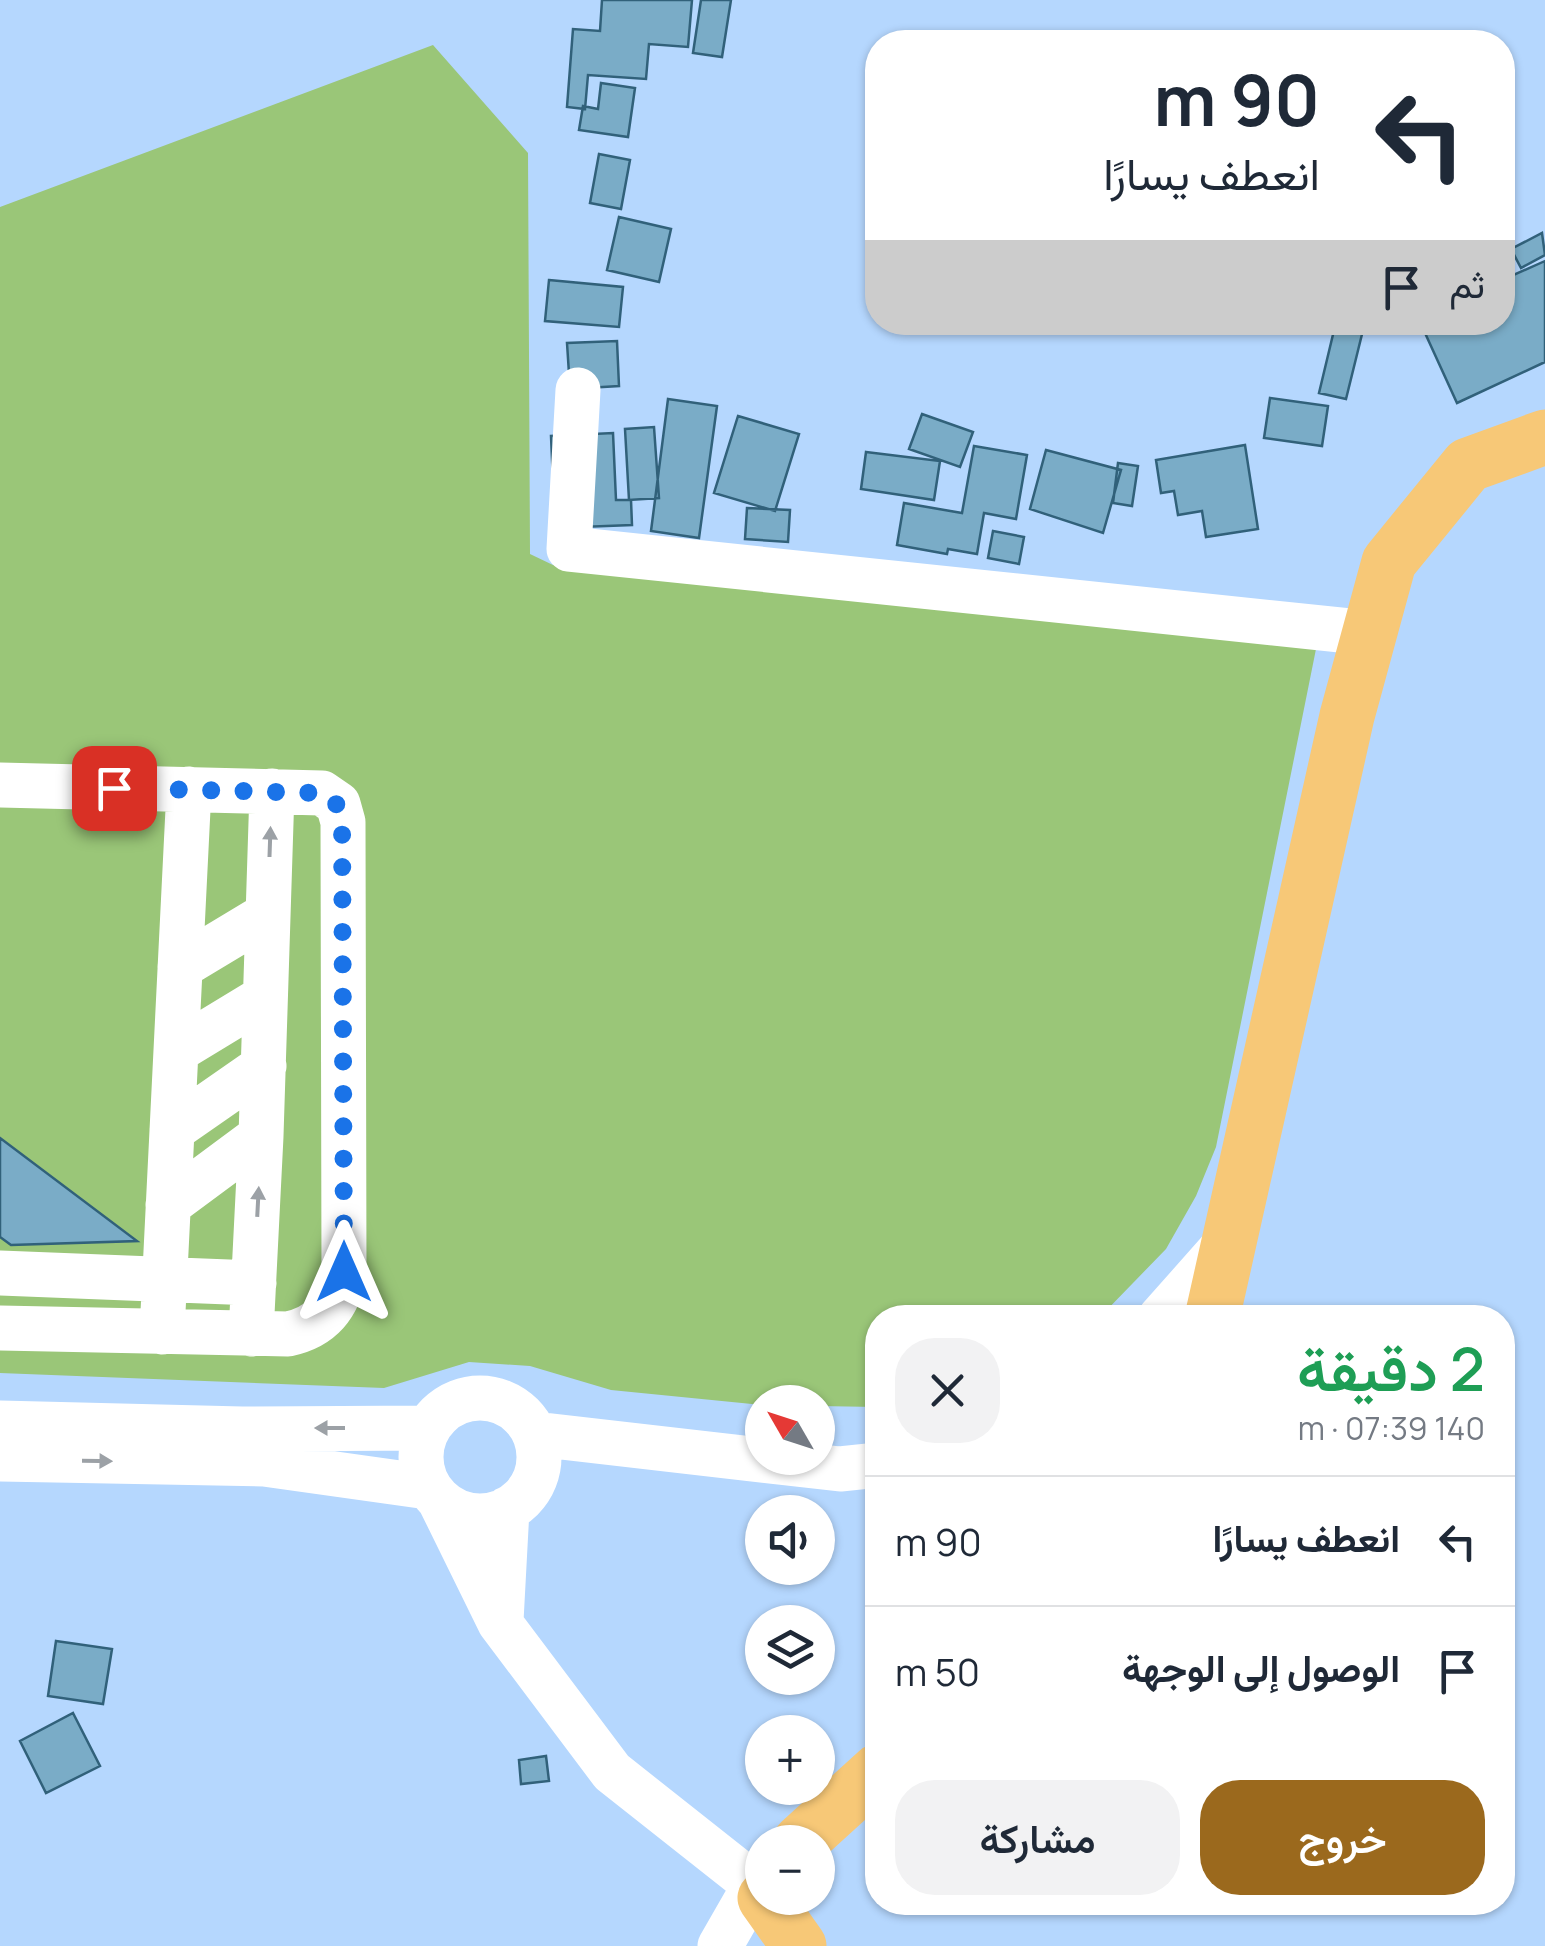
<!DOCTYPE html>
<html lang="ar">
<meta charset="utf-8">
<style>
:root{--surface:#fff;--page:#f2f2f3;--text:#1f2937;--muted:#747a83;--line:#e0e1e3;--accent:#9b691d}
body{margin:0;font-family:Manrope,Vazirmatn,sans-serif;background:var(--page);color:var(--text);direction:rtl;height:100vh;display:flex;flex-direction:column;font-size:38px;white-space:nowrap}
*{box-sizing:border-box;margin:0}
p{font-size:32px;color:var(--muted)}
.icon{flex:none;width:55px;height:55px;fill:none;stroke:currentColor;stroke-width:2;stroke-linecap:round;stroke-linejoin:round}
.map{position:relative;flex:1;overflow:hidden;direction:ltr}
.details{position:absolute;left:865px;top:1305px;width:650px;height:610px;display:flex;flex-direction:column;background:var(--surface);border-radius:40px;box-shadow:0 2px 8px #0004;direction:rtl}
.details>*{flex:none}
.top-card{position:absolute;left:865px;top:30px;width:650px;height:305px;border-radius:40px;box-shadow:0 2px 8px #0004;direction:rtl;background:#fff;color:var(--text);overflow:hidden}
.needle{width:65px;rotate:309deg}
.fabs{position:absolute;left:745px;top:1385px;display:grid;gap:20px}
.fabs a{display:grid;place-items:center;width:90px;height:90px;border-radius:50%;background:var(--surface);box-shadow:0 2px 8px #0004;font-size:50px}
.pin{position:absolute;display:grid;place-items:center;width:85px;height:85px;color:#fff;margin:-42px;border-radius:20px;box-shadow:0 5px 15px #0006}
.me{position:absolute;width:110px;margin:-55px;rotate:0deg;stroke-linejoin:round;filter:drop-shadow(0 0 8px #0008)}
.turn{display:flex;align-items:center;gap:35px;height:210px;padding:0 30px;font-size:45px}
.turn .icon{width:130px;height:130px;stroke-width:2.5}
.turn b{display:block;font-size:70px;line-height:85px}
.then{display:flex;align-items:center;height:95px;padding:0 30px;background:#0003;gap:20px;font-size:38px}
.round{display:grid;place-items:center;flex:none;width:105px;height:105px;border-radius:40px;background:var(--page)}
.head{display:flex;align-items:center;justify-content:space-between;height:170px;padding:0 30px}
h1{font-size:60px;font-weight:600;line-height:75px;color:#1e9e55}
.action{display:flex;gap:20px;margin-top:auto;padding:20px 30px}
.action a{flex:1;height:115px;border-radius:40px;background:var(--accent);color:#fff;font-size:40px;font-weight:600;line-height:115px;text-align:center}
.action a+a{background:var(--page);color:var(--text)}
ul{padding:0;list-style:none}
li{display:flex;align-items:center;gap:30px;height:130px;padding:0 30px;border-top:2px solid var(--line)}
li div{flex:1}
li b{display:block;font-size:38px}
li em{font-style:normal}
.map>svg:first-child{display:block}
.green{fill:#9ac678}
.building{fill:#7aacc7;stroke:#31617a;stroke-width:2.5}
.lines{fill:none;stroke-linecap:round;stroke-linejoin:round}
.minor{stroke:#fff;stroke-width:45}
.major{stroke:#f7c877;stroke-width:55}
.oneway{fill:#9ca1a6}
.route{stroke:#1a73e8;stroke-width:18;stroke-dasharray:0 32.4}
</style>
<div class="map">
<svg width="1545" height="1946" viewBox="0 0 1545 1946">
<rect width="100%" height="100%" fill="#b5d7fe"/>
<path class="green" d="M 433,45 L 528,153 L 530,554 L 553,565 L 1316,649 L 1216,1147 L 1196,1196 L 1166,1249 L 1100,1317 L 878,1318 L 877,1407 L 818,1406 L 818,1402 L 762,1405 L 611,1390 L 530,1366 L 469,1362 L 384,1388 L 0,1373 L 0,207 Z"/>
<path class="building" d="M 602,0 L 692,0 L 688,47 L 649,44 L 646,79 L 588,75 L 585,109 L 567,107 L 573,29 L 600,31 Z
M 701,0 L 731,0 L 722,57 L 693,53 Z
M 601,83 L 635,88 L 628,137 L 579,130 L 583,106 L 598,109 Z
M 599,154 L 630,160 L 621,209 L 590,203 Z
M 619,217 L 671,229 L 659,282 L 607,270 Z
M 1542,233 L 1545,255 L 1521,268 L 1511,249 Z
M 1545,261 L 1545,362 L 1457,403 L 1420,322 L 1502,322 L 1502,280 Z
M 549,280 L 623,287 L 619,327 L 545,321 Z
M 1336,322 L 1365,322 L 1346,399 L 1319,393 Z
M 617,341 L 619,386 L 570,389 L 567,343 Z
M 1270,398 L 1328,406 L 1322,446 L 1264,438 Z
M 668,399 L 717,406 L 699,538 L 651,531 Z
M 922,414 L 973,432 L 960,467 L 909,449 Z
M 738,416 L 799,434 L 775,511 L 714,493 Z
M 654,427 L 659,498 L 629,500 L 625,429 Z
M 613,433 L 616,500 L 631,500 L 632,525 L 555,528 L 551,436 Z
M 1245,445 L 1258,529 L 1206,537 L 1202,511 L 1178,515 L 1174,491 L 1161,493 L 1156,460 Z
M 974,446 L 1027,455 L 1016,519 L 984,513 L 977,554 L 948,549 L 947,554 L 897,545 L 904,503 L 962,513 Z
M 1046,450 L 1121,470 L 1103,533 L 1030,509 Z
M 866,452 L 940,461 L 934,500 L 861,489 Z
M 1118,463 L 1138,466 L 1132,506 L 1113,503 Z
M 747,508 L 790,510 L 788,542 L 745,539 Z
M 993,531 L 1024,537 L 1019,564 L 988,558 Z
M 0,1138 L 137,1241 L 11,1245 L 0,1237 Z
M 56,1641 L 112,1649 L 103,1704 L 48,1696 Z
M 73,1713 L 100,1766 L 46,1793 L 20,1741 Z
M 546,1756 L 549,1781 L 521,1784 L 519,1760 Z"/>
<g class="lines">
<path class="minor" d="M 578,390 L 569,549 L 1369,633
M 0,785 L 322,793 L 338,804 L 343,822 L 344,1273 C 339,1306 321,1327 288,1334 L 0,1328
M 180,967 L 268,914
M 176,1051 L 265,997
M 172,1130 L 264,1066
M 168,1205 L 261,1136
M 0,1273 L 254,1283
M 1160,1318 L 1230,1239
M 162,1332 L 189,789
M 251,1334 L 261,1136 L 272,791
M421 1457a59 59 0 1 1 118 0a59 59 0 1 1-118 0Z
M 0,1423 L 242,1429 L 428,1428
M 535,1434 L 840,1469 L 878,1465
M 0,1459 L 264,1464 L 428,1487
M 441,1503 L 500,1623 L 612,1772 L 755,1885 L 720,1946
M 501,1621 L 507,1509"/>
<path class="major" d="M 1212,1318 L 1347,716 L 1389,562 L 1468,465 L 1545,437
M 800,1842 L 878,1771
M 765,1898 L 799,1946"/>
</g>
<defs><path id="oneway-solid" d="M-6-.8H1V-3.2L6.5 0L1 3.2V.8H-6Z" transform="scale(2.5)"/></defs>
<g class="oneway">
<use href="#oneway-solid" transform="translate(270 842) rotate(-88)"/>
<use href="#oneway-solid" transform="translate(258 1202) rotate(-87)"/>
<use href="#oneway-solid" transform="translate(330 1428) rotate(180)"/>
<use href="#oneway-solid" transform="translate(97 1461) rotate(1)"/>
</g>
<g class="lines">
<path class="route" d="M 114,788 L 322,793 L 331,797 L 342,812 L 344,1272"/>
</g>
</svg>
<div class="fabs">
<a><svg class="needle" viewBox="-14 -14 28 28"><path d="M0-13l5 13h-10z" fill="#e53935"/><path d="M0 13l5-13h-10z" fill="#747a83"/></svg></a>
<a><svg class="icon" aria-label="sound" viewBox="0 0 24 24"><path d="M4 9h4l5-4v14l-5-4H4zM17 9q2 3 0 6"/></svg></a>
<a><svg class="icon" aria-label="layers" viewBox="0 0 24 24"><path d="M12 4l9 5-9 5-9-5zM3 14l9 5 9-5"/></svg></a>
<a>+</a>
<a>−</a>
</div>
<div class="pin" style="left:114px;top:788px;background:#d93025"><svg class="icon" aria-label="arrive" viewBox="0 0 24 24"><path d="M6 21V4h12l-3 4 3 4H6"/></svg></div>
<svg class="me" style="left:344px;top:1272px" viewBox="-20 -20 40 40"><path d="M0-17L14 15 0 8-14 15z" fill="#1a73e8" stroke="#fff" stroke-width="4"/></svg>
<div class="top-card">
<div class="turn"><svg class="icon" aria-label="left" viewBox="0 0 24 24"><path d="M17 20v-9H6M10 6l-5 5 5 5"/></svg><div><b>90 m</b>انعطف يسارًا</div></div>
<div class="then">ثم<svg class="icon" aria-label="arrive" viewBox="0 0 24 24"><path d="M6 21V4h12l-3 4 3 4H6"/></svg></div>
</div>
<section class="details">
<div class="head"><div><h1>2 دقيقة</h1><p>140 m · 07:39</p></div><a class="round"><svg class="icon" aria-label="close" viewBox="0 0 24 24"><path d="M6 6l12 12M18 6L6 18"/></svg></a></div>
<ul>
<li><svg class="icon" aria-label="left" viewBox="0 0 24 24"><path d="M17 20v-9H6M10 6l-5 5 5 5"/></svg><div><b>انعطف يسارًا</b></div><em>90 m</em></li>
<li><svg class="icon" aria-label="arrive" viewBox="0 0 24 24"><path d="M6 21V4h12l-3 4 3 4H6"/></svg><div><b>الوصول إلى الوجهة</b></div><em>50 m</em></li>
</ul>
<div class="action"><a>خروج</a><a>مشاركة</a></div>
</section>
</div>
